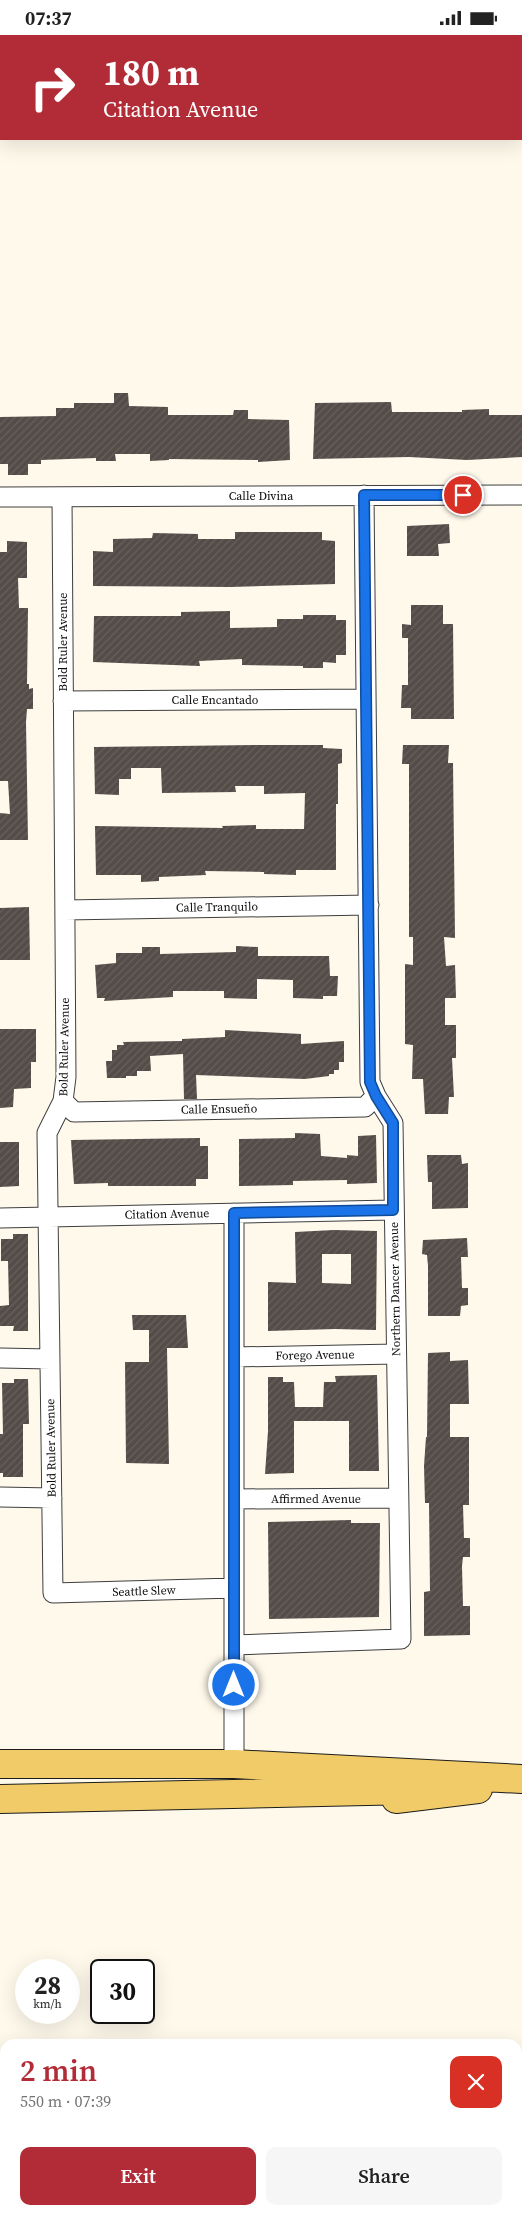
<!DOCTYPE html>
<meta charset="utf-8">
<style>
:root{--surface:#fff;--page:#f6f6f6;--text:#222;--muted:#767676;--accent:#b22c37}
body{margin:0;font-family:"Source Serif 4",serif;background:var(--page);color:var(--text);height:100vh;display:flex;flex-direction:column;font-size:19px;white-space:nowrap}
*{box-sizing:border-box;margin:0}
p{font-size:16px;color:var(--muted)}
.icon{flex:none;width:28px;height:28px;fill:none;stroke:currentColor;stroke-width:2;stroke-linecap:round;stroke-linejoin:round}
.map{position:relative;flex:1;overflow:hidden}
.drawer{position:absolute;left:0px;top:2004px;width:522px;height:176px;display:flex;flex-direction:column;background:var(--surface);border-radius:15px 15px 0 0;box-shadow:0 5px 20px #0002}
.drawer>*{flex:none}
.banner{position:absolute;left:0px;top:0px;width:522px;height:105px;box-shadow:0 5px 20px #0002;background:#b22c37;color:#fff;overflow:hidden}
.speed{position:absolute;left:15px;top:1924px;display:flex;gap:10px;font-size:25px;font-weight:700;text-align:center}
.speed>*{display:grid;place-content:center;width:65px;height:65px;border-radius:50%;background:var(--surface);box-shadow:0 5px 20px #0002;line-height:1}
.speed small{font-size:12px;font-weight:400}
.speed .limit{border:2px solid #111;border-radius:8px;background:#fff;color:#111}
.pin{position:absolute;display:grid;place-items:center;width:42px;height:42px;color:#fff;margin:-21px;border:2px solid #fff;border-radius:50%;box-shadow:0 1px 5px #0007}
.me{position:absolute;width:55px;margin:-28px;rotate:0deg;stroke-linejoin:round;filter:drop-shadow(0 0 4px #0008)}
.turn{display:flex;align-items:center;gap:18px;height:105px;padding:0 20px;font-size:22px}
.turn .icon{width:65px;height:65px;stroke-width:2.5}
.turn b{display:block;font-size:35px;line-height:42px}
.round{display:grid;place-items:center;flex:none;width:52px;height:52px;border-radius:10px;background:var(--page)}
.headline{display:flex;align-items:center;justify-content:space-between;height:85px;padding:0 20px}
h1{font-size:30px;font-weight:600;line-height:38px;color:var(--accent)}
.cta{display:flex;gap:10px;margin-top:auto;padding:10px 20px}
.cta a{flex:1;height:58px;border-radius:10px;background:var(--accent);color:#fff;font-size:20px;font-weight:600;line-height:58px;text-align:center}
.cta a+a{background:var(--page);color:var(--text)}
.status{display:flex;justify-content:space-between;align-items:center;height:35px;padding:0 25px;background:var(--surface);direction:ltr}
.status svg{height:14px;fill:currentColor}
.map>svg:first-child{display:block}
.building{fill:url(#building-hatch);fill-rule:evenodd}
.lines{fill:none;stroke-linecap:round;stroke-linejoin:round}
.street-casing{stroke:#3e3e3e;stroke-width:21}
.secondary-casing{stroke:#2d2d2d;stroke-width:29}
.primary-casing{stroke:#1c1c1c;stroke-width:30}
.street{stroke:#fff;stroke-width:19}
.secondary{stroke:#faefa9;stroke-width:26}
.primary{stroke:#f0cb68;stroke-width:28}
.route-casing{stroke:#114b97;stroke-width:12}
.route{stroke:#1a73e8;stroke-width:9}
.labels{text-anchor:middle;stroke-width:5;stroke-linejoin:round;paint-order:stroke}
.street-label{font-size:12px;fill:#0b0b0b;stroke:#fff}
</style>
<div class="status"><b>07:37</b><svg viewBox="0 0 49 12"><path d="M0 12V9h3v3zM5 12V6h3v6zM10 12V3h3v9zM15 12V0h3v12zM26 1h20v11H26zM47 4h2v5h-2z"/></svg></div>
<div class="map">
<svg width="522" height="2179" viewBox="0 0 522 2179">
<defs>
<pattern id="building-hatch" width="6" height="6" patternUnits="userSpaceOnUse" patternTransform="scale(1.25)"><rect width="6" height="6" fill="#534c48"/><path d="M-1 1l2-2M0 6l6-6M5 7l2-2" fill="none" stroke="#67615e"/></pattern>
</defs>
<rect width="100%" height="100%" fill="#fef9eb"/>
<path class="building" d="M 114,358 L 128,358 L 129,371 L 168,372 L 168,380 L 233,380 L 234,375 L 248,375 L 248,384 L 289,385 L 290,425 L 258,427 L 258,425 L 169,424 L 169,425 L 150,426 L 150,419 L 115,419 L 116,426 L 96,426 L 96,423 L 41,425 L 41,429 L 28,429 L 28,440 L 8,440 L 8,429 L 0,429 L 0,382 L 56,381 L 56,373 L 74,373 L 74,368 L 114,368 Z
M 391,367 L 392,377 L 462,377 L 462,375 L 489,374 L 489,380 L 522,380 L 522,422 L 467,425 L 409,422 L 313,424 L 315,368 Z
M 449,489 L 450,508 L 438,509 L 439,521 L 407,521 L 407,491 Z
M 235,497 L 322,497 L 322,505 L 335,506 L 335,549 L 230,552 L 93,551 L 93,516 L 113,517 L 113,504 L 152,503 L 153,498 L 198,499 L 198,504 L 235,504 Z
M 7,506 L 27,507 L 27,543 L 18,543 L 19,573 L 28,573 L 27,649 L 29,649 L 29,654 L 33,653 L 33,674 L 27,674 L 26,687 L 28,805 L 0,805 L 0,778 L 10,779 L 8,746 L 0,746 L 0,517 L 7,517 Z
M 411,570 L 443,570 L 443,589 L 453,589 L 454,684 L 411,684 L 411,673 L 401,673 L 402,650 L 408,650 L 408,603 L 402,603 L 402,589 L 411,590 Z
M 230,576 L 230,593 L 277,592 L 277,584 L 303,584 L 303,580 L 336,580 L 336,585 L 346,585 L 346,620 L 336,620 L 336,628 L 323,627 L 323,633 L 303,633 L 303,631 L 242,630 L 242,624 L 199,626 L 200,631 L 93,627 L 94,581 L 181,581 L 181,577 Z
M 255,710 L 323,710 L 323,713 L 342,714 L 342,728 L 338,729 L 338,769 L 336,769 L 336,835 L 296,835 L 296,840 L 264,839 L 264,837 L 205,836 L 206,840 L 159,842 L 159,846 L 141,847 L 141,840 L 96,840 L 95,791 L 223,793 L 222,791 L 256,790 L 256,794 L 304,794 L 305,758 L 264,759 L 264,751 L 235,751 L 236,757 L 162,758 L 161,733 L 131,733 L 131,744 L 119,744 L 119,760 L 95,759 L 94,712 Z
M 403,710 L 449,710 L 448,728 L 453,728 L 455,903 L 444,902 L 446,931 L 455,930 L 456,963 L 445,963 L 445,990 L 456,990 L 456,1023 L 452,1023 L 454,1062 L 449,1062 L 448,1079 L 425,1079 L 423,1044 L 412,1044 L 413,1010 L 405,1009 L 405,929 L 413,930 L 413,902 L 409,902 L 409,729 L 402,729 Z
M 29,872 L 30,925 L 0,925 L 0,873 Z
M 236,911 L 258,912 L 258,921 L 329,921 L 330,941 L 338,941 L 337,961 L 323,961 L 323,964 L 293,963 L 293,945 L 257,944 L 257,964 L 224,963 L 224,956 L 173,956 L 173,962 L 104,966 L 105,963 L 97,963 L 95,930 L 116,928 L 116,918 L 142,918 L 142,912 L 160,912 L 160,919 L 236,917 Z
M 0,994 L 36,994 L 36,1027 L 31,1027 L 31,1053 L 14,1054 L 13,1072 L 0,1073 Z
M 225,995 L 301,999 L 301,1009 L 344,1006 L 344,1027 L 339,1027 L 339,1035 L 334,1035 L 334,1039 L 329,1039 L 329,1041 L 305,1044 L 196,1040 L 197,1064 L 184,1064 L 183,1019 L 150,1021 L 151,1036 L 137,1036 L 137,1041 L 126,1041 L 126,1043 L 107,1043 L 106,1026 L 112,1026 L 112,1015 L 117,1015 L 117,1010 L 124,1010 L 123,1007 L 182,1006 L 182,1004 L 225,1002 Z
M 295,1098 L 320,1099 L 321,1121 L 347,1123 L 347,1120 L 358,1121 L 358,1101 L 376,1100 L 377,1148 L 347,1149 L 347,1145 L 293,1146 L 293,1150 L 239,1151 L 239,1104 L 295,1103 Z
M 200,1103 L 200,1111 L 208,1111 L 208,1144 L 196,1144 L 196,1151 L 108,1151 L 108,1148 L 74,1149 L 71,1105 Z
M 0,1107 L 19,1107 L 19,1151 L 0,1152 Z
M 427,1120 L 461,1120 L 462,1129 L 468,1128 L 468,1173 L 432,1174 L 432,1147 L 428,1147 Z
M 334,1195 L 377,1196 L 376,1295 L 335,1294 L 268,1296 L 268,1247 L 296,1248 L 295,1197 ZM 322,1219 L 351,1219 L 351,1249 L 322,1248 Z
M 13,1199 L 28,1199 L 28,1296 L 13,1296 L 14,1291 L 0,1291 L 0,1271 L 9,1270 L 8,1226 L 1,1226 L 1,1204 L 13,1204 Z
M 467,1203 L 468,1222 L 461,1222 L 462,1253 L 468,1253 L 468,1270 L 461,1271 L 460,1281 L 428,1281 L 428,1231 L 427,1220 L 422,1219 L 423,1205 Z
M 132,1280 L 186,1280 L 188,1313 L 167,1313 L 169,1429 L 126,1428 L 125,1327 L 149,1327 L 149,1295 L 133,1295 Z
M 450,1317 L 450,1326 L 468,1325 L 469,1369 L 450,1369 L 450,1402 L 469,1402 L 469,1470 L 463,1470 L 464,1503 L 470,1503 L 470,1522 L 463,1522 L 462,1531 L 463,1571 L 470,1571 L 470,1600 L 424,1601 L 424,1557 L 430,1556 L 429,1468 L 425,1468 L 424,1431 L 426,1402 L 427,1402 L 428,1318 Z
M 377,1340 L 379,1436 L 349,1436 L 349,1386 L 294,1386 L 294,1438 L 265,1439 L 268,1396 L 268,1342 L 283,1342 L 283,1347 L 294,1347 L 295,1372 L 323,1372 L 324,1347 L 336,1347 L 335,1341 Z
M 14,1344 L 28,1344 L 29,1389 L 23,1389 L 23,1442 L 3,1442 L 3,1438 L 0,1438 L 0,1399 L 3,1399 L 2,1348 L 14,1348 Z
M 351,1485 L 351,1488 L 380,1488 L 379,1582 L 269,1584 L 268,1487 Z"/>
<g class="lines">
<defs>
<path id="street" d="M 0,78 L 1,78
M 521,81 L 522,81
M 0,462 L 522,460
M 62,462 L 66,1042 L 63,1066 L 47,1098 L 53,1558 L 234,1553
M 63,666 L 366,664
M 65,875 L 369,870
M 63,1066 L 74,1077 L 365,1072 L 376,1061
M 234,1178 L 234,1729
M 0,1183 L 393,1175
M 234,1322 L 396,1319
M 0,1323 L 50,1324
M 0,1462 L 52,1463
M 234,1464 L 398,1463
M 234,1610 L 401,1604 L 393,1088 L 376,1061 L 370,1047 L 364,460"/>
<path id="secondary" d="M 0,2109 L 5,2112
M 108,2175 L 115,2179"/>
<path id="primary" d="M 0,1729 L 234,1729 L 522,1744
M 0,1764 L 413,1755
M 396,1764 L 478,1754"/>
</defs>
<use href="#street" class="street-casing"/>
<use href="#secondary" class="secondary-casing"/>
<use href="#primary" class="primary-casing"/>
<use href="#street" class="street"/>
<use href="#secondary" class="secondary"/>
<use href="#primary" class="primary"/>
</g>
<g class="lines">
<defs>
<path id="route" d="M 234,1650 L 234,1178 L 393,1175 L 393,1088 L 376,1061 L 370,1047 L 364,460 L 463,460"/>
</defs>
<use href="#route" class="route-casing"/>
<use href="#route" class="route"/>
</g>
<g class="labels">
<g class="street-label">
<text x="261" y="465">Calle Divina</text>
<text transform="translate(63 607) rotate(-90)" y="4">Bold Ruler Avenue</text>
<text x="215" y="669">Calle Encantado</text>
<text transform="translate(217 872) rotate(-1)" y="4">Calle Tranquilo</text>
<text transform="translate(64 1012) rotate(-89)" y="4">Bold Ruler Avenue</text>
<text transform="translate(219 1074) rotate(-1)" y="4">Calle Ensueño</text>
<text transform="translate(167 1179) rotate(-1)" y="4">Citation Avenue</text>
<text transform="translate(395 1254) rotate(-91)" y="4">Northern Dancer Avenue</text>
<text transform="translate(315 1320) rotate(-1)" y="4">Forego Avenue</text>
<text transform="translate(51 1413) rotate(-91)" y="4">Bold Ruler Avenue</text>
<text x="316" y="1468">Affirmed Avenue</text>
<text transform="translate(144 1556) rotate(-2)" y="4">Seattle Slew</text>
</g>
</g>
</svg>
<div class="speed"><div>28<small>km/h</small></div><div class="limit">30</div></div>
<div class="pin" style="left:463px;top:460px;background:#d93025"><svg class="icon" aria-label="arrive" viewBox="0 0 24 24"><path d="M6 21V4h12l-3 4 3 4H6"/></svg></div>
<svg class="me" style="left:234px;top:1650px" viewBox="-20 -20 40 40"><circle r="17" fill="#1a73e8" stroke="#fff" stroke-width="3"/><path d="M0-11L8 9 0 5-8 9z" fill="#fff"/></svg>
<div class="banner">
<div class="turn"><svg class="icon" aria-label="right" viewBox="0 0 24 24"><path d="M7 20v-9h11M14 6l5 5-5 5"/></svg><div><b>180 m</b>Citation Avenue</div></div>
</div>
<section class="drawer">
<div class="headline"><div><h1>2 min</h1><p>550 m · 07:39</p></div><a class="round" style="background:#d93025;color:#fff"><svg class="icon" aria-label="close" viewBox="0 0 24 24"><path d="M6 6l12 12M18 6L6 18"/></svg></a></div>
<div class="cta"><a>Exit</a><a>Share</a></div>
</section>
</div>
